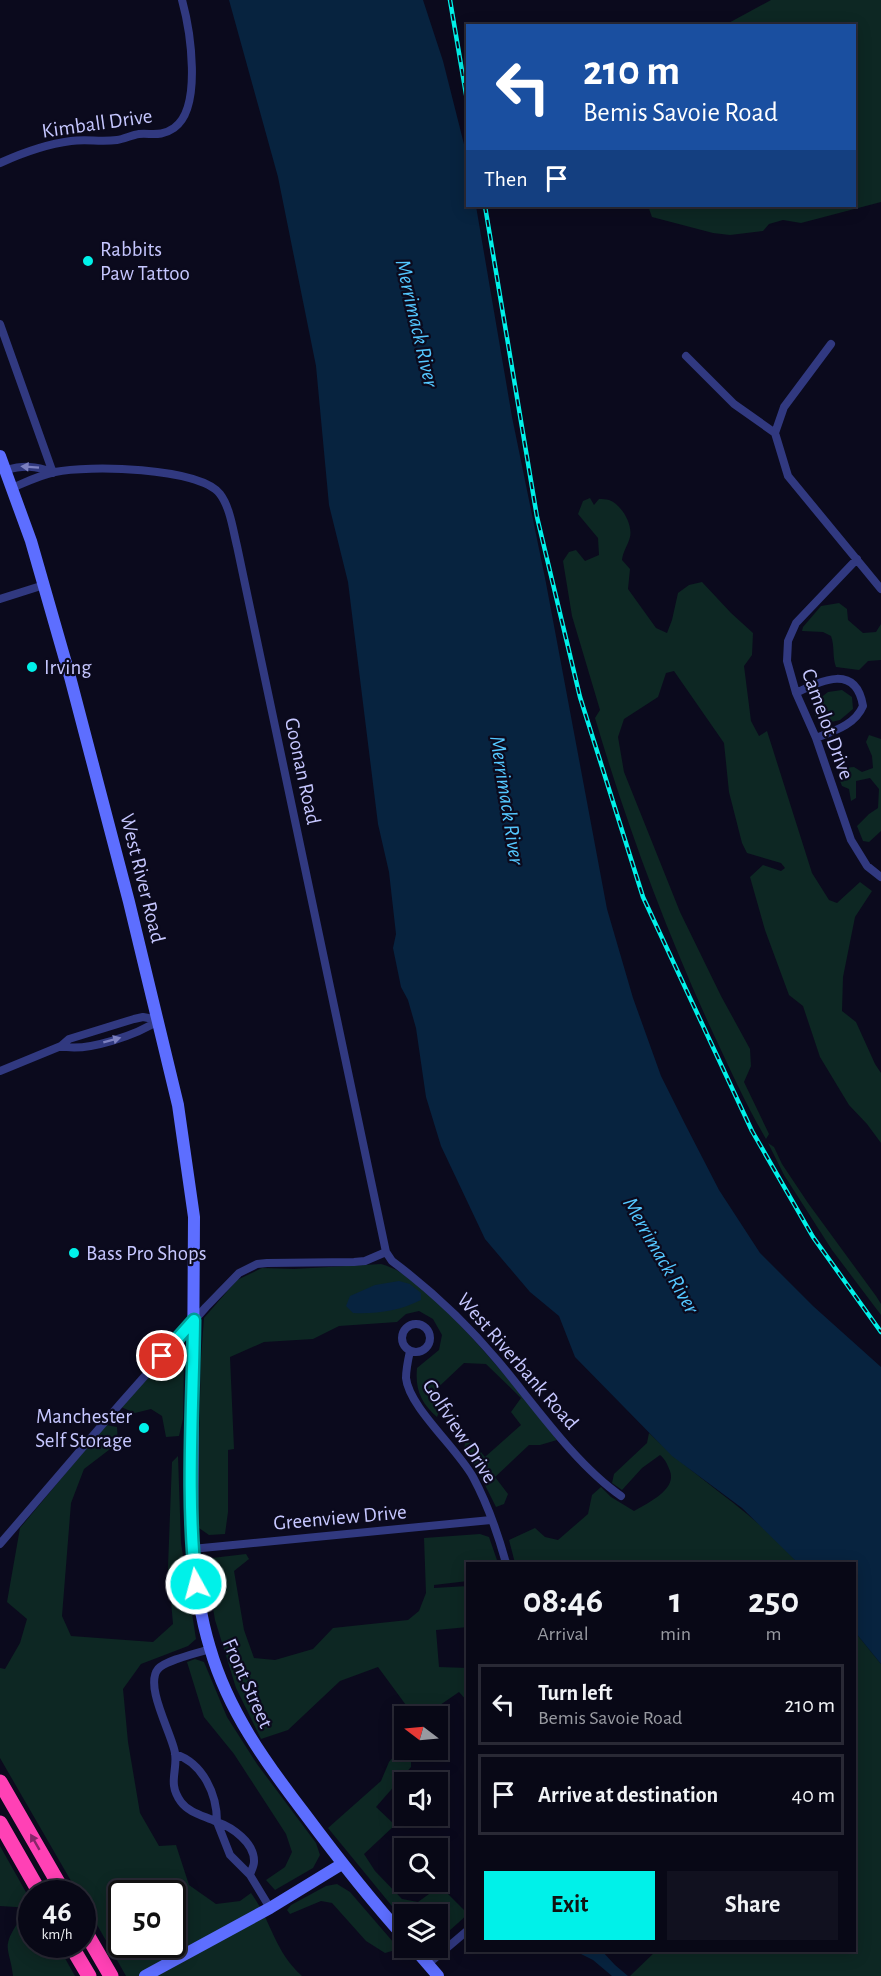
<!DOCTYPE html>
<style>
:root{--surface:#080816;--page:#11111f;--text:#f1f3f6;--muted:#989aa1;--line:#292935;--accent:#00f1e9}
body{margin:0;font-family:"Alegreya Sans",sans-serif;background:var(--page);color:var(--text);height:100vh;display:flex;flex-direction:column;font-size:22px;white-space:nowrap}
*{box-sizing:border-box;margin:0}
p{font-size:20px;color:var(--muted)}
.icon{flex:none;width:33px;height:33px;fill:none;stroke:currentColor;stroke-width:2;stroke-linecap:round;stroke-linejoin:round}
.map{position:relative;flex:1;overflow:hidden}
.details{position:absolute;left:466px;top:1562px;width:390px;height:390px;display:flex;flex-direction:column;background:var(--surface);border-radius:0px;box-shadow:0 3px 15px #0003,0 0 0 2px var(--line)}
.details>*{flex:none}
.top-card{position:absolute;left:466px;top:24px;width:390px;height:183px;border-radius:0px;box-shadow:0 3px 15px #0003,0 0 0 2px var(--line);background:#1a4fa0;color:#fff;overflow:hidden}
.needle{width:39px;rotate:286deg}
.buttons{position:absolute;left:394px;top:1706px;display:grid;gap:12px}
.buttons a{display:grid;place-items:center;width:54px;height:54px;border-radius:0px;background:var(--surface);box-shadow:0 3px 15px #0003,0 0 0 2px var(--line);font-size:30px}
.speed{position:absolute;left:18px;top:1880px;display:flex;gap:12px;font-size:30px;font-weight:700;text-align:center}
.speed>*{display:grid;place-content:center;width:78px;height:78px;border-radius:50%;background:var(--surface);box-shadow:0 3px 15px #0003,0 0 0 2px var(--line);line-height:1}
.speed small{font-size:15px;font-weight:400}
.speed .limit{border:3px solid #111;border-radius:9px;background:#fff;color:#111}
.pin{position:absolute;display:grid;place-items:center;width:51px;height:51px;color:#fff;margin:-26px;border:3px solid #fff;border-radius:50%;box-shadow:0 2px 6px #0007}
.me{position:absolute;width:66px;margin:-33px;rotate:353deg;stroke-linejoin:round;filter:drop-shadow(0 0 4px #0008)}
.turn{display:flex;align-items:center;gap:21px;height:126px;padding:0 18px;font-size:27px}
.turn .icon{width:78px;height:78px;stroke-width:2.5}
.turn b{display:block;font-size:42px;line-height:51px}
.then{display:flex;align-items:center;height:57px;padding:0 18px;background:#0003;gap:12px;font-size:22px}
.eta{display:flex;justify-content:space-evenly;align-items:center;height:102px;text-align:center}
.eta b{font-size:36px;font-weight:600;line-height:42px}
.primary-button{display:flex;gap:12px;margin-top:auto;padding:12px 18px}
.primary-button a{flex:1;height:69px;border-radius:0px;background:var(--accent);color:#111;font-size:24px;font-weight:600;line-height:69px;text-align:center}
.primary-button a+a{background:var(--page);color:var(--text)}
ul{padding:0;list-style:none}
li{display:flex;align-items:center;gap:18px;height:81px;margin:0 12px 9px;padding:0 6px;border:3px solid var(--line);border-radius:0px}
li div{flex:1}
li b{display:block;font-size:22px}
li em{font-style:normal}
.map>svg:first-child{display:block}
.green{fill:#0d2723;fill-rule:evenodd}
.water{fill:#07233f}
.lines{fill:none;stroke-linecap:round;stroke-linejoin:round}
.street{stroke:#313980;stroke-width:8}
.secondary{stroke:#5d6eff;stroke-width:12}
.highway{stroke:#ff41b5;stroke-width:15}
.rail-casing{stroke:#00f1e9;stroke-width:4.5}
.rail{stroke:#0b0a1d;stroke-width:2;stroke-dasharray:7;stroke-linecap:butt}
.oneway{fill:#7c80c0}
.oneway2{fill:#852669}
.route-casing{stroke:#009d97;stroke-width:15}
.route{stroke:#00f1e9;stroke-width:10}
.poi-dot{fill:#00f1e9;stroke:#0b0a1d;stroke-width:2}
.labels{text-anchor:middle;stroke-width:4.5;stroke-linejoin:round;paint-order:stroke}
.street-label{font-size:21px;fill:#c6c7ff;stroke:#0b0a1d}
.poi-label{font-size:21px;fill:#c6c7ff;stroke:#0b0a1d;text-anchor:start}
.water-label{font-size:22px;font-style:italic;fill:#54c7ff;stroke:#0b0a1d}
</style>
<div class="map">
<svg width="881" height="1976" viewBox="0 0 881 1976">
<rect width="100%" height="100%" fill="#0b0a1d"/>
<path class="green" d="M 771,0 L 881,0 L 881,202 L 801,223 L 783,220 L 769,224 L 763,231 L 730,235 L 713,233 L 652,217 L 648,206 L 855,206 L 855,26 L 725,25 Z
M 590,498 L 594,505 L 599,499 C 602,499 606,499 609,500 C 621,504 633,524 630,537 C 628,545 623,551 622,560 L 630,569 L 628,589 L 656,628 L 667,633 L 672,620 L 678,593 L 689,585 L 702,582 L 731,613 L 753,633 L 752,655 L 744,666 L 751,721 L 759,736 L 767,731 L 812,873 L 829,900 L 837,903 L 860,882 L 872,891 L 855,917 L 843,977 L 842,1011 L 856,1022 L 875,1064 L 881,1073 L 881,1143 L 867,1124 L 849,1105 L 820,1057 L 803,1006 L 789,995 L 765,930 L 750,877 L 763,865 L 781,871 L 785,868 L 781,863 L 747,853 L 742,843 L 729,792 L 724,743 L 674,671 L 666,673 L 658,697 L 624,719 L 618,737 L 624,772 L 680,912 L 721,996 L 750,1049 L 751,1066 L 744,1082 L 769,1134 L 766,1139 C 746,1105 730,1069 713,1033 C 666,931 627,826 595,718 L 600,710 L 572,616 L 563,561 L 569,552 L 576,550 L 585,561 L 599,555 L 598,538 L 578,514 L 583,501 Z
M 839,603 L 847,609 L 848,620 L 863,633 L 876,632 L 881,624 L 881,660 L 868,661 L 859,670 L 836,667 C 832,656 835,647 831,636 L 823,632 L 802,631 L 803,627 L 821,606 Z
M 842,690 L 852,697 L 853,709 L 840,720 L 827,723 L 815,716 L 814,703 L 828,692 Z
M 869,735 L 881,739 L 881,831 L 869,842 L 863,841 L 857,826 L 869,814 L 878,808 L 879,789 L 870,778 L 856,781 L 856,798 L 851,801 L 849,789 L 842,786 L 838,776 L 843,768 L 854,767 L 862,772 L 873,768 L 872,756 L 866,742 Z
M 768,1143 L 774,1147 L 782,1164 L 808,1203 L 876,1296 L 881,1304 L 881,1315 L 832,1250 L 784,1175 Z
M 381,1264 C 413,1273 438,1302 461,1326 C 495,1362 526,1400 557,1440 L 540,1445 L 529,1445 L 495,1477 L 508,1494 L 504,1504 L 496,1507 L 479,1473 L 464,1449 L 465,1443 L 473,1442 L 485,1457 L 521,1425 L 511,1412 L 521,1398 L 486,1364 L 464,1363 L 429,1396 L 439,1411 L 437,1417 C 421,1403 415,1390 417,1368 L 439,1350 L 442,1335 L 433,1319 L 419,1311 L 406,1314 L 397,1322 L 339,1326 L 313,1339 L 264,1342 L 230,1357 L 234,1449 L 228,1450 L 228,1512 L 225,1534 L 209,1535 L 199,1528 L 197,1515 L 201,1358 L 204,1318 L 237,1280 L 262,1268 L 294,1269 Z
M 178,1354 L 184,1362 L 183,1419 L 179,1436 L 166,1437 L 162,1416 L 151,1409 L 135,1413 L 121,1407 L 166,1357 Z
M 106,1425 L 117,1427 L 118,1443 L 84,1469 L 71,1503 L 62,1616 L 71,1636 L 153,1642 L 173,1624 L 168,1567 L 172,1462 L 178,1456 L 181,1543 L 196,1639 L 188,1646 L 141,1664 L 123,1689 L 128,1742 L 140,1813 L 159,1846 L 176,1845 L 189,1885 L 216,1904 L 240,1901 L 251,1893 C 272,1922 274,1951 302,1976 L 126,1976 L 83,1900 L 82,1893 L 78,1893 L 0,1758 L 0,1668 L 5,1669 L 20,1643 L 27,1619 L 7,1602 L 20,1528 ZM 122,1893 L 172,1893 L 172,1944 L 122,1944 Z
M 649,1433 C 696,1480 755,1512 798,1563 L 515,1563 L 509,1540 L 535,1528 L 545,1537 L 558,1540 L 588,1514 L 592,1495 L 601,1487 L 611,1497 L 634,1511 C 647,1503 677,1490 670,1471 C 667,1464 666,1460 660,1455 L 642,1468 L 622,1490 L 612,1483 L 614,1474 L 647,1443 Z
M 480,1534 L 489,1537 L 498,1563 L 468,1563 L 468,1581 L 434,1585 L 434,1588 L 468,1586 L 468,1627 L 436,1630 L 439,1667 L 468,1668 L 468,1702 L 459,1692 L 424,1716 L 414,1716 L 378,1667 L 340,1681 L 288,1730 L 261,1739 L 236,1688 L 215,1620 L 206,1567 L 212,1558 L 246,1554 L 249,1559 L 234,1571 L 244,1630 L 254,1658 L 275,1660 L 313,1649 L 333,1628 L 408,1620 L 419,1611 L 426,1593 L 424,1538 Z
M 855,1632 L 881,1664 L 881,1976 L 630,1976 L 657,1950 L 855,1950 Z
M 195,1659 L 204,1662 L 227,1717 L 257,1764 L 316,1843 L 320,1855 L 313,1868 L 275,1890 L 266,1880 L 285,1867 L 292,1852 L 286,1834 L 234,1754 L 204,1717 L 187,1662 Z
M 402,1747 L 411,1752 L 411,1767 L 376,1807 L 395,1825 L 364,1854 L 375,1871 L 402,1899 L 418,1902 L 440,1886 L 468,1914 L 438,1941 L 438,1914 L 405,1914 L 405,1922 L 328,1828 L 381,1781 L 389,1762 Z
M 0,1846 L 31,1901 L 31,1908 L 0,1906 Z
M 337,1884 L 350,1892 L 394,1943 L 392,1951 L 385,1953 L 366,1941 L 332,1903 L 321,1901 L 290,1914 L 287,1910 L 291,1905 L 326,1886 Z
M 19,1921 L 31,1924 L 32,1944 L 57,1944 L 75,1976 L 13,1976 C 10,1948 0,1949 19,1921 Z"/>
<path class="water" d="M 229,0 L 423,0 L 443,61 L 468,160 L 468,206 L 476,206 L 512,417 L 546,583 L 607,909 L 633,998 L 661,1076 L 685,1124 L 719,1190 L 760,1253 L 813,1306 L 881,1367 L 881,1664 L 855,1632 L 855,1563 L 798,1563 L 742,1508 L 672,1456 L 575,1357 L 559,1316 L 530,1292 L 485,1239 L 441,1146 L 426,1097 L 416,1028 L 408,1000 L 401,987 L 393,948 L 396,934 L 389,872 L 378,824 L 348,582 L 329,505 L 316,366 L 278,177 Z
M 399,1281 L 410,1284 L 421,1293 L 421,1300 C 399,1311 377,1314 353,1313 L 346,1306 L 350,1296 L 375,1285 Z
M 573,1950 L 601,1950 L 615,1965 L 628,1976 L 612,1976 L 593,1960 Z"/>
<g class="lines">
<path class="street" d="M 0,163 C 22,153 47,144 71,141 C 86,139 101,142 117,140 C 124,139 132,135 139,134 C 152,133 161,137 174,128 C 203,108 190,29 182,0
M 0,324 L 53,473
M 831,344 L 784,407 L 775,433 L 788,476 L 881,589
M 686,356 L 734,404 L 775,433
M 6,470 C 24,465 35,466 53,472
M 857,559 L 796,623 L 788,641 L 787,661 L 796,693 L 816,738 L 851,840 L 867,866 L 881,877
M 0,599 L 44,585
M 796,693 C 822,680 856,664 863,706 C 855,725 834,731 816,738
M 61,1046 C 86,1053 139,1034 159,1020
M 0,1071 L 61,1046 L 69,1039 L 134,1019 L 143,1017 L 159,1020
M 386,1252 L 392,1261 C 431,1290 466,1323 498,1361 C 534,1404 575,1464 621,1496
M402 1338a14 14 0 1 1 28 0a14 14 0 1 1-28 0Z
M 410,1351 C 408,1360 406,1369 406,1378 C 409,1407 457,1448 473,1477 C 487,1503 498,1534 506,1563
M 0,1544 L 120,1404 L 206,1307 L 239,1273 L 257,1264 L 267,1263 L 354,1262 L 365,1261 L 386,1252 L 237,546 C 233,530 230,507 220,494 C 199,467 87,465 55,472 C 40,475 26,482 12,488
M 192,1549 L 491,1520
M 175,1754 C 203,1763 217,1794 217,1822 C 205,1816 189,1813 181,1802 C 167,1783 178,1771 175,1753 C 172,1734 144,1686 158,1669 C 166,1660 198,1653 210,1649
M 217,1822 C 232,1827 255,1843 254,1862 C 254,1866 251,1871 250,1875 L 230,1855 Z
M 250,1875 L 270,1908
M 428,1964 L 468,1930"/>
<path class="secondary" d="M 0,456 L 31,541 L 70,677 L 129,902 L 178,1105 L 194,1217 L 192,1549 C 196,1582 200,1616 210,1648 C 228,1711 266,1763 305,1814 C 337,1857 369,1898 405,1938
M 413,1947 L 438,1976
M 145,1976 L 270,1908 L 342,1864"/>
<path class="highway" d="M 0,1782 L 64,1893
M 0,1823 L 40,1893
M 82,1926 L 111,1976
M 70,1944 L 89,1976"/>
<defs>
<path id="rail" d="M 450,0 L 468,106
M 485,206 L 537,517 L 580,697 L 643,897 L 752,1131 L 813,1237 L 881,1332"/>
</defs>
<use href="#rail" class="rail-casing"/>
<use href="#rail" class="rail"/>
</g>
<defs><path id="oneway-solid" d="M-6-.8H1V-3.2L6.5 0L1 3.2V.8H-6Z" transform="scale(1.5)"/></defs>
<g class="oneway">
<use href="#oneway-solid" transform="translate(30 467) rotate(-176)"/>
<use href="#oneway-solid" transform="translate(112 1040) rotate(-15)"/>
</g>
<use class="oneway2" href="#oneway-solid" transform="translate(35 1842) rotate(-120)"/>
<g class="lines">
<defs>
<path id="route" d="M 162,1356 L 194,1320 C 193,1408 186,1497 196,1584"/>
</defs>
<use href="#route" class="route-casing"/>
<use href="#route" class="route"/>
</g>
<g class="poi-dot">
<circle cx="88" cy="261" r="6"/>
<circle cx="32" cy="667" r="6"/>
<circle cx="74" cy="1253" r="6"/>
<circle cx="144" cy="1428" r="6"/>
</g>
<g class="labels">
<g class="street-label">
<text transform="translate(97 123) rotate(-8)" y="7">Kimball Drive</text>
<text transform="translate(828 724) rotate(70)" y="7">Camelot Drive</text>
<text transform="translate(303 771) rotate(78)" y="7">Goonan Road</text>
<text transform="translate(143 878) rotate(76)" y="7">West River Road</text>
<text transform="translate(518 1361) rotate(49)" y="7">West Riverbank Road</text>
<text transform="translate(460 1431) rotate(57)" y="7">Golfview Drive</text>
<text transform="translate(340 1517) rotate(-5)" y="7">Greenview Drive</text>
<text transform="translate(248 1683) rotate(66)" y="7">Front Street</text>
</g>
<g class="poi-label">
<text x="100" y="256">Rabbits<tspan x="100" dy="24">Paw Tattoo</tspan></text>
<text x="44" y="674">Irving</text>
<text x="86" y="1260">Bass Pro Shops</text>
<text x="132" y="1423" text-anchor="end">Manchester<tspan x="132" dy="24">Self Storage</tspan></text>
</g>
<g class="water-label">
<text transform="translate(418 323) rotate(77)" y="8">Merrimack River</text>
<text transform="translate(508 800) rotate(81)" y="8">Merrimack River</text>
<text transform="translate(662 1255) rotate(60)" y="8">Merrimack River</text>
</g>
</g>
</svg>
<div class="buttons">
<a><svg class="needle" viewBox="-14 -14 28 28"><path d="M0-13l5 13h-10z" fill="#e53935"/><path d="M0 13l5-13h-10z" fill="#989aa1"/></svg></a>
<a><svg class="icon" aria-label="sound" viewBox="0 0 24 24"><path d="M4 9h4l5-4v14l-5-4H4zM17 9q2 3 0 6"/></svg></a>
<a><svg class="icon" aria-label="search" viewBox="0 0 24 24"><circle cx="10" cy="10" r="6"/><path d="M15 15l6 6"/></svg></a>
<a><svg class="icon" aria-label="layers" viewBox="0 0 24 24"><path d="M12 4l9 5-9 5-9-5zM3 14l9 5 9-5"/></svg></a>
</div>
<div class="speed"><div>46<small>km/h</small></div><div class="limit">50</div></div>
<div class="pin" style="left:162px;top:1356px;background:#d93025"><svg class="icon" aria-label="arrive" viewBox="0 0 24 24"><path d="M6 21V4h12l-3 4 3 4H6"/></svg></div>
<svg class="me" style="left:196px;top:1584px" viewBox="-20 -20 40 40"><circle r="17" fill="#00f1e9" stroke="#fff" stroke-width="3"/><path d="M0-11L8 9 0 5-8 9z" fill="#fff"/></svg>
<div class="top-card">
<div class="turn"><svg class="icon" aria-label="left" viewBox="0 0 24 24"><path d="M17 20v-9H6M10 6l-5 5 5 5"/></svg><div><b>210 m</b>Bemis Savoie Road</div></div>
<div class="then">Then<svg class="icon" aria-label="arrive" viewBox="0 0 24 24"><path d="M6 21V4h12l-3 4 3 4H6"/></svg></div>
</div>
<section class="details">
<div class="eta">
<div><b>08:46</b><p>Arrival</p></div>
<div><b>1</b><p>min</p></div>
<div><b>250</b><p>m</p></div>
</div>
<ul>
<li><svg class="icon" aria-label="left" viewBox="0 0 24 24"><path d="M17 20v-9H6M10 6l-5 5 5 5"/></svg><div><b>Turn left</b><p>Bemis Savoie Road</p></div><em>210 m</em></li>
<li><svg class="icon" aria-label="arrive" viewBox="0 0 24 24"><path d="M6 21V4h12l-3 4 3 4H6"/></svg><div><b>Arrive at destination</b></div><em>40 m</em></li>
</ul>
<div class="primary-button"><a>Exit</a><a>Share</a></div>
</section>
</div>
